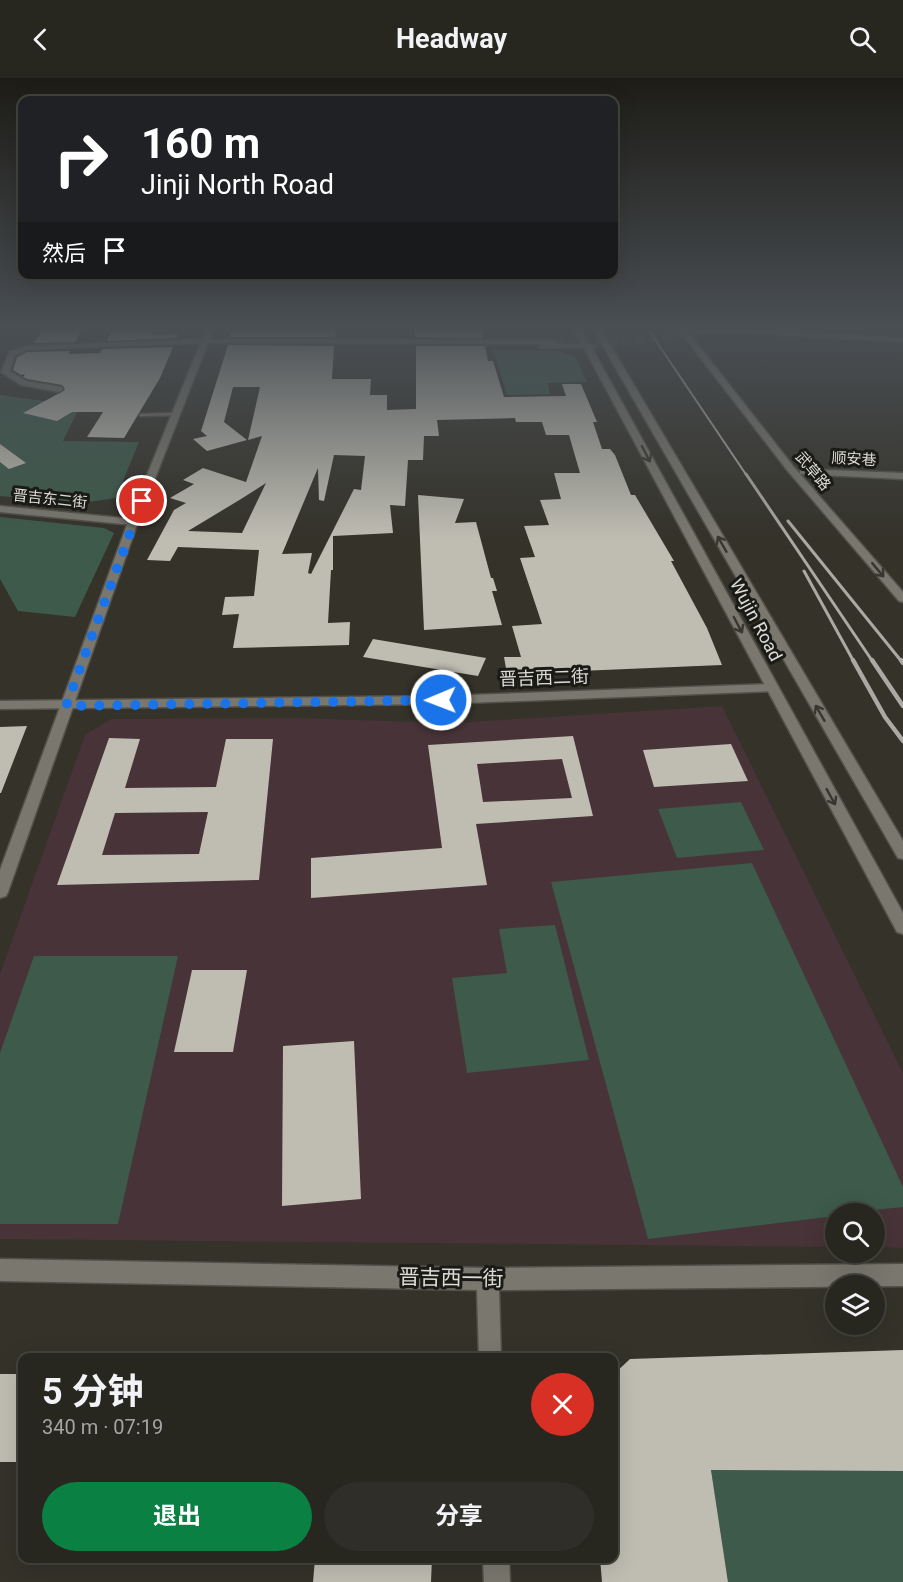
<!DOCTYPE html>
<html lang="zh">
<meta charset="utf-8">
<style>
:root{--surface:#27261f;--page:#2f2e28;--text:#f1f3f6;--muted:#a4a5a4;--line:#43433d;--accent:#0b8043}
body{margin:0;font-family:Roboto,"Noto Sans SC",sans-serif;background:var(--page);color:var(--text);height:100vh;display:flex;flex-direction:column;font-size:22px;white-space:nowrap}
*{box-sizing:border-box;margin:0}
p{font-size:20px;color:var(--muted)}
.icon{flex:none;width:33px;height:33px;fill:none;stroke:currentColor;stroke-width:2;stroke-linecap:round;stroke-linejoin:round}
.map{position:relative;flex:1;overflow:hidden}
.side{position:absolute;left:18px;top:1275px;width:600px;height:210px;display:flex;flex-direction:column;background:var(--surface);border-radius:12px;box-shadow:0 6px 24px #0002,0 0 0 2px var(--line)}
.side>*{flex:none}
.banner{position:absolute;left:18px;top:18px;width:600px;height:183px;border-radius:12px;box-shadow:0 6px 24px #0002,0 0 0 2px var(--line);background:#202124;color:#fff;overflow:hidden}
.fabs{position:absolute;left:825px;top:1125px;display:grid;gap:12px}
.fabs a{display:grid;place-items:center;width:60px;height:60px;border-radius:50%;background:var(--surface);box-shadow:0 6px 24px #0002,0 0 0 2px var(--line);font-size:30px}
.pin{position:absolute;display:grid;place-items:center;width:51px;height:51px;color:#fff;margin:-26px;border:3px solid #fff;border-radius:50%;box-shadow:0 2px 6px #0007}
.me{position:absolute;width:66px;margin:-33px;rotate:269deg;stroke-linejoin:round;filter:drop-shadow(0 0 4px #0008)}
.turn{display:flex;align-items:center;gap:21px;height:126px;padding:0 24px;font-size:27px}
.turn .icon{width:78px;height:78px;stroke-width:2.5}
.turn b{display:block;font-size:42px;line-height:51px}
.then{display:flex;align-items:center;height:57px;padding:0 24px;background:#0003;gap:12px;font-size:22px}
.round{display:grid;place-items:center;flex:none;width:63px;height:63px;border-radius:32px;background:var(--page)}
.summary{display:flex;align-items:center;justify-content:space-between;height:102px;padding:0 24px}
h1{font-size:36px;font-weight:700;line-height:45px}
.button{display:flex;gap:12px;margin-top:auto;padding:12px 24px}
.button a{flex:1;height:69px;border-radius:36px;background:var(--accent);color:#fff;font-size:24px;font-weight:700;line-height:69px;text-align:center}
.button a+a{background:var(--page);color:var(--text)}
header{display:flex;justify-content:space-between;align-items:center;height:78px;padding:0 24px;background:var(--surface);font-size:27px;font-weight:700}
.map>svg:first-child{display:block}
.education{fill:#473338}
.green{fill:#3d5a4a}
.building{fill:#bfbdb2;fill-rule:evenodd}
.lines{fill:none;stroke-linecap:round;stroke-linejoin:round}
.secondary-tunnel{stroke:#4e4c43;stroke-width:9;stroke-dasharray:9 4.5;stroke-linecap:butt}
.lane-casing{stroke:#525049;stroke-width:3}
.street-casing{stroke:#525049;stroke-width:3}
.secondary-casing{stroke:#525049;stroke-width:3}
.lane{fill:#7a786e;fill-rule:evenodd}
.street{fill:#7a786e;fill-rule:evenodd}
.secondary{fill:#7a786e;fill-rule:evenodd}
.rail-far2{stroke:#aba9a3;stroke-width:2}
.rail-far1{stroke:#aba9a3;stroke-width:3}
.rail{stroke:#aba9a3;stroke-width:4.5}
.oneway{stroke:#373630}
.route{stroke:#1a73e8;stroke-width:10;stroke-dasharray:0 18}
.labels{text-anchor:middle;stroke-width:6;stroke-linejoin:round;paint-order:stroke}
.far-street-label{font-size:15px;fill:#dedcd7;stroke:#1a1a16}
.street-label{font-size:18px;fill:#dedcd7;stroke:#1a1a16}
.near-street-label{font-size:21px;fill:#dedcd7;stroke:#1a1a16}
</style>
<header><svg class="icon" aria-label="back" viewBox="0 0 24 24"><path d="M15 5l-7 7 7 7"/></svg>Headway<svg class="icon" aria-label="search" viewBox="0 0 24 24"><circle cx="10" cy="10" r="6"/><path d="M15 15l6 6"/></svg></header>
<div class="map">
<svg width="903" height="1504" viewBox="0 0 903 1504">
<rect width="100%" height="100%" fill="#343229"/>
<path class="education" d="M 722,628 L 903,995 L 903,1170 L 875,1169 L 874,1136 L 836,1136 L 835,1169 L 0,1161 L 0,896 L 85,657 L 111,641 L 293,640 L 453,645 Z"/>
<path class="green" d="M 493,272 L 558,273 L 575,279 L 587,304 L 548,305 L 550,316 L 507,317 Z
M 0,317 L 80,328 L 63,363 L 139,364 L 116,420 L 82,425 L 0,418 Z
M 0,439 L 104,450 L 114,455 L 75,539 L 18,533 L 0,501 Z
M 741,724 L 764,772 L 677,780 L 658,731 Z
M 752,785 L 903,1109 L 903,1129 L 836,1136 L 835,1138 L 648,1161 L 551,804 Z
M 555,847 L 589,982 L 467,995 L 452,900 L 507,895 L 499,851 Z
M 34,878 L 178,878 L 118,1146 L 0,1146 L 0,975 Z
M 711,1392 L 903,1393 L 903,1504 L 728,1504 Z"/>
<path class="building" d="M 43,251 L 82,251 L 75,264 L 34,265 Z
M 112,251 L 153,251 L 151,257 L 178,256 L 177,260 L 107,263 Z
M 232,251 L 336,251 L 335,259 L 230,259 Z
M 415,251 L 482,251 L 483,260 L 415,259 Z
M 228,267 L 334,268 L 332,301 L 371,301 L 370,317 L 387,317 L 387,332 L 416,331 L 416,268 L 485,268 L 488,283 L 493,283 L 504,319 L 566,318 L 562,306 L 581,306 L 597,344 L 593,344 L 602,371 L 610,371 L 615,377 L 631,417 L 635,417 L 674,483 L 671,483 L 707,550 L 722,587 L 507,596 L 504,579 L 521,579 L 512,548 L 542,546 L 520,480 L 535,479 L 524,448 L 549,447 L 540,422 L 561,421 L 554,395 L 580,395 L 569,357 L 546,357 L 542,344 L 516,344 L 515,340 L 437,342 L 439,358 L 424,358 L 423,382 L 408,382 L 405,428 L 390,427 L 393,455 L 333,458 L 333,492 L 331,492 L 328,545 L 350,544 L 349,567 L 233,570 L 239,536 L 222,537 L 225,519 L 254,518 L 259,472 L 178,469 L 170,483 L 147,482 L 174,432 L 186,425 L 170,420 L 194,406 L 183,402 L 203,390 L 246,404 L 262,358 L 248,362 L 260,309 L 233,309 L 224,344 L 247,362 L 207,373 L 193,361 L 207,358 L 201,353 ZM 334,377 L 365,378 L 361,412 L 354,411 L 311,496 L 308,495 L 312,475 L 282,476 L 318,390 L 319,422 L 324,423 ZM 266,405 L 242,455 L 188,453 L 241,421 Z
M 173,269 L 160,300 L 124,360 L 87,359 L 103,334 L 72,334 L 57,343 L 23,335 L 65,312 L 62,307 L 27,301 L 23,299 L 25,296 L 21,297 L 13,292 L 17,279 L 27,274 L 70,273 L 69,276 L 100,275 L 102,271 Z
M 0,366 L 26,385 L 9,391 L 0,384 Z
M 418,417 L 464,421 L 455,445 L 476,444 L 491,500 L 493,500 L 497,513 L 492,513 L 502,547 L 424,552 Z
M 373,561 L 486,580 L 478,598 L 363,579 Z
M 27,648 L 1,715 L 0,715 L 0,649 Z
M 573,658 L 593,738 L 476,746 L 487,807 L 311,820 L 311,780 L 442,770 L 428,667 ZM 562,681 L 572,720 L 483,724 L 477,686 Z
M 109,660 L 140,661 L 125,710 L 216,709 L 226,661 L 273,661 L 259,802 L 57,807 ZM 208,734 L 199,776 L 102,777 L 115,735 Z
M 731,666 L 748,703 L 654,709 L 643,672 Z
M 192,892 L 247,892 L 233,974 L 174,974 Z
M 354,963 L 361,1121 L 282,1128 L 283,968 Z
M 903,1272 L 903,1393 L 711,1392 L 728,1504 L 602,1504 L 600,1480 L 614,1480 L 614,1296 L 630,1281 Z
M 0,1296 L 22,1296 L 22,1384 L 0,1384 Z
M 376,1480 L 432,1480 L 431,1504 L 313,1504 L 315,1481 Z"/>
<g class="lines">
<path class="secondary-tunnel" d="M 773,253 L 797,253
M 555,264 L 621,264 L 701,253"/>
<defs>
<path id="lane" d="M 176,335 L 178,335 L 178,337 L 141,338 L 139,337 L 141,336 Z"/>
<path id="street" d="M 205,261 L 209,263 L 208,265 L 27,272 L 15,277 L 10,293 L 26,303 L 62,309 L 63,311 L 59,314 L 21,307 L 1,294 L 9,274 L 26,268 Z
M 803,391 L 903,395 L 903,401 L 800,396 L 800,392 Z
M 0,428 L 133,441 L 138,444 L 133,447 L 0,434 Z
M 772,606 L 777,607 L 778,610 L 777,613 L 441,626 L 0,631 L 0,623 L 441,618 Z
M 0,1181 L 488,1190 L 903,1186 L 903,1208 L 499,1212 L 501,1280 L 479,1280 L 477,1212 L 0,1203 Z
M 483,1480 L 509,1480 L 510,1504 L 484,1504 Z"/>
<path id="secondary" d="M 206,251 L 214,251 L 210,261 L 555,262 L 558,266 L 581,266 L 573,251 L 581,251 L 589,266 L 598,268 L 592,270 L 903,835 L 903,856 L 897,854 L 584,270 L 540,270 L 540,266 L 208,265 L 138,444 L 8,814 L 6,818 L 0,820 L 0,792 L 128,444 Z
M 593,251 L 601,251 L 903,763 L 903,781 L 898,780 Z
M 678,251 L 753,251 L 903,260 L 903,264 L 744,255 L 689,255 L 793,388 L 903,514 L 903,524 L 899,523 L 787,392 Z"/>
</defs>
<use href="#lane" class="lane-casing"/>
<use href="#street" class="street-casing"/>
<use href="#secondary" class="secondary-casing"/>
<use href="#lane" class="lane"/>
<use href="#street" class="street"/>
<use href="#secondary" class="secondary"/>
<path class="rail-far2" d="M 648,251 L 747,398"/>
<path class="rail-far1" d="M 746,396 L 873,584
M 788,443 L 902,584
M 804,493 L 854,584"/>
<path class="rail" d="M 853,582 L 885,639 L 903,663
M 872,582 L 903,628
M 901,582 L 903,585"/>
</g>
<defs><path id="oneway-shaft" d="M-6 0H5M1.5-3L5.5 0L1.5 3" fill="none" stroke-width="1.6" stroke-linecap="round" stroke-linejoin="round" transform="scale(1.5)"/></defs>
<g class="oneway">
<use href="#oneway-shaft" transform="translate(646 376) rotate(62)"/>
<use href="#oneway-shaft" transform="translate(722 466) rotate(-120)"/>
<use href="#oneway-shaft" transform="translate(878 492) rotate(50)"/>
<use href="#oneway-shaft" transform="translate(738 547) rotate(62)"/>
<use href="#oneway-shaft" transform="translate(820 635) rotate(-120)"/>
<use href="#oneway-shaft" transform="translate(831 719) rotate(61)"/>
</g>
<linearGradient id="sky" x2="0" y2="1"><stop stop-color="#1d1c17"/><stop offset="0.54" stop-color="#4a4f54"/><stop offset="1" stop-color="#4a4f54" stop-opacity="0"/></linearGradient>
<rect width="903" height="462" fill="url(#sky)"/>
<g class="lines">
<path class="route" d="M 142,423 L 66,628 L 441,622"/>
</g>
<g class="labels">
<g class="far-street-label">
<text transform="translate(854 381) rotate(3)" y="5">顺安巷</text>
<text transform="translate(813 393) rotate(50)" y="5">武草路</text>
<text transform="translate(50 421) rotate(6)" y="5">晋吉东二街</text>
</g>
<g class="street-label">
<text transform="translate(756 542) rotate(62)" y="6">Wujin Road</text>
<text transform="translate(544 600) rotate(-2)" y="6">晋吉西二街</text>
</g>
<g class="near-street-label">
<text transform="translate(451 1200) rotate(1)" y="7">晋吉西一街</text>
</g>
</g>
</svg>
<div class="fabs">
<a><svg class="icon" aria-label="search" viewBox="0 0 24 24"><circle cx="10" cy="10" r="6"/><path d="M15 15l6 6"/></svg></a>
<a><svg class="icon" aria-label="layers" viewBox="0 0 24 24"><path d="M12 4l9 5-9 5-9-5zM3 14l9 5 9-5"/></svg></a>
</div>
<div class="pin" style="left:142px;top:423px;background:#d93025"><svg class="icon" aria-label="arrive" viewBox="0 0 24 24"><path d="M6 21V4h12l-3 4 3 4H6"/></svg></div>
<svg class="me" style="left:441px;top:622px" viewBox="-20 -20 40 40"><circle r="17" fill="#1a73e8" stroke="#fff" stroke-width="3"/><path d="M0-11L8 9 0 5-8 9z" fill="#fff"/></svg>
<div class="banner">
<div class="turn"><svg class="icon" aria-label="right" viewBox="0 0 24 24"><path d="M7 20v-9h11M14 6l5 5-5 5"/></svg><div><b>160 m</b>Jinji North Road</div></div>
<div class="then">然后<svg class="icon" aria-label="arrive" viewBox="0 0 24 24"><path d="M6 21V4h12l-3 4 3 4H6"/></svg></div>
</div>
<section class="side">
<div class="summary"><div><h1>5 分钟</h1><p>340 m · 07:19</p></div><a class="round" style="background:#d93025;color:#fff"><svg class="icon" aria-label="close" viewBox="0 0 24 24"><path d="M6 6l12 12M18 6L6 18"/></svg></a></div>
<div class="button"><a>退出</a><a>分享</a></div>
</section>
</div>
